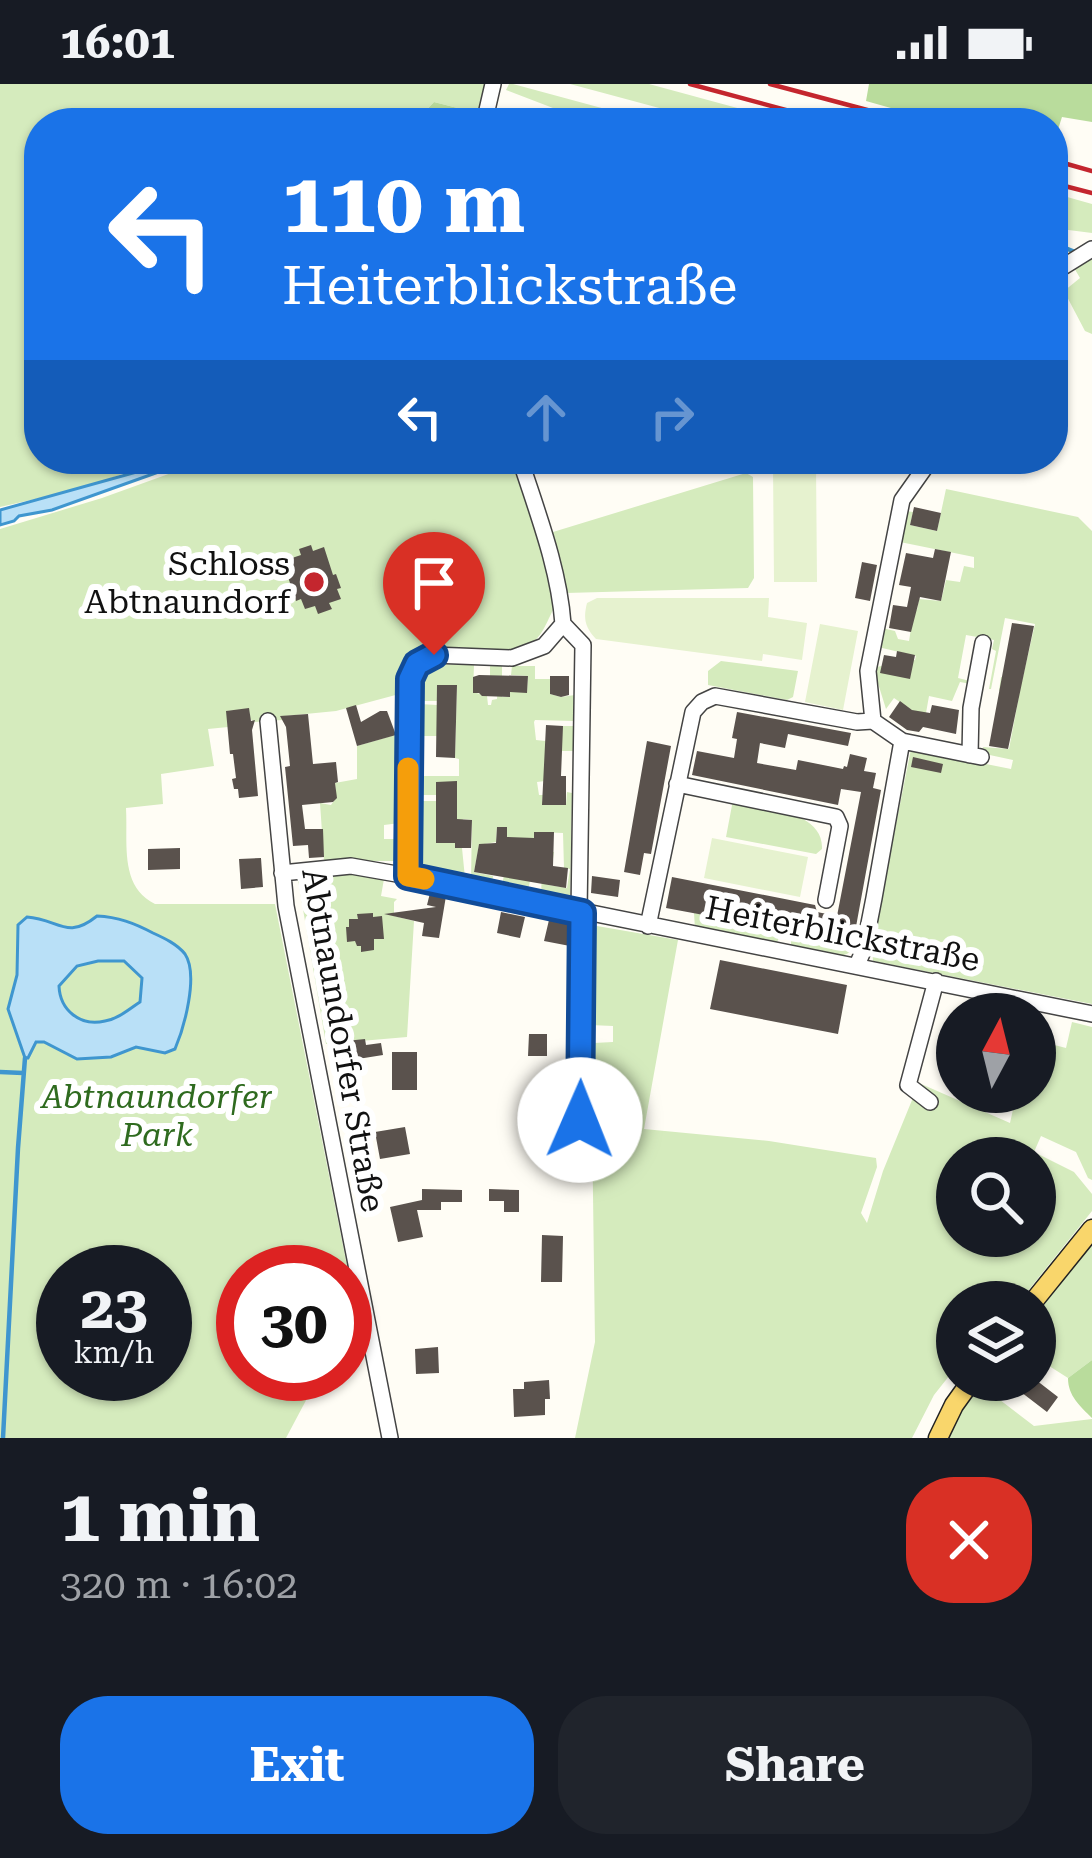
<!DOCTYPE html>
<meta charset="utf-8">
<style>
:root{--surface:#171b24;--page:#20242c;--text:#f1f3f6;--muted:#9ea1a6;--accent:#1a73e8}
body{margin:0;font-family:"Roboto Serif",serif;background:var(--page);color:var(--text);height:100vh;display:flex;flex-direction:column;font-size:45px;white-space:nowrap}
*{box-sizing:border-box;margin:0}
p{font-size:39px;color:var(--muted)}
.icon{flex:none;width:66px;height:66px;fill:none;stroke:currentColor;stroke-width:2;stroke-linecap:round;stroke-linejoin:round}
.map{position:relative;height:1354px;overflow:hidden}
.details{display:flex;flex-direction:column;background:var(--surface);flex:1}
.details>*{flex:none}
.hud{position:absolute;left:24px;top:24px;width:1044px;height:366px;border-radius:48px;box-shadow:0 3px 9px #0004;background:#1a73e8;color:#fff;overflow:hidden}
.needle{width:78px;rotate:7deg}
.buttons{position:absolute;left:936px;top:909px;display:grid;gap:24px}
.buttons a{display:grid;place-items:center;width:120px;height:120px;border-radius:50%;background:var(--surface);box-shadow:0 3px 9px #0004;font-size:60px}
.speed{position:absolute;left:36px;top:1161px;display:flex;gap:24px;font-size:60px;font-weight:700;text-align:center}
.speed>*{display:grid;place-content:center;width:156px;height:156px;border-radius:50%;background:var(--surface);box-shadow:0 3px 9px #0004;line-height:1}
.speed small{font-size:30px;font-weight:400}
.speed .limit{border:18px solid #d22;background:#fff;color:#111}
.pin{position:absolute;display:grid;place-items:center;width:102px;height:102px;color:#fff;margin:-123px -51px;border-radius:50% 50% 50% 0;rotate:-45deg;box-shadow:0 0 12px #0007}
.pin .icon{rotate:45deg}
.me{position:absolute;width:132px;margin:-66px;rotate:1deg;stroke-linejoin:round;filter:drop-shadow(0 0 9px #0008)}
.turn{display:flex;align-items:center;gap:42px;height:252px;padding:0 60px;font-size:54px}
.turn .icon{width:156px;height:156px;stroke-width:2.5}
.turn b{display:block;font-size:84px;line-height:102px}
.lanes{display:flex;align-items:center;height:114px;padding:0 60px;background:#0003;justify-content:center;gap:60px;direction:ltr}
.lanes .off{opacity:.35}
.round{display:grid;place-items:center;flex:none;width:126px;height:126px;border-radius:48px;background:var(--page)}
.headline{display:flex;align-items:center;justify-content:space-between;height:204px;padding:0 60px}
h1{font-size:72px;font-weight:700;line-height:90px}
.button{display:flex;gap:24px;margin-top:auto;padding:24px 60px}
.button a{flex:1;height:138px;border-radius:48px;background:var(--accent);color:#fff;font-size:48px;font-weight:700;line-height:138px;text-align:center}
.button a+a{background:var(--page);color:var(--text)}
.status{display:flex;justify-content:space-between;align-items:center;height:84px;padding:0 60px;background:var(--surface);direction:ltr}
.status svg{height:33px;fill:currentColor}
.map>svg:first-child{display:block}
.green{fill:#d5ebbd;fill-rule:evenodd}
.forest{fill:#b9dc9c}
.pitch{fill:#e6f2cf}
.water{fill:#b9e0f7;stroke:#3f96cf;stroke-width:3;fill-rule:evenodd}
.pier{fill:#fffdf5}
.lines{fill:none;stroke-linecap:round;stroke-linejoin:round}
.stream{stroke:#3f96cf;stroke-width:4.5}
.building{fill:#5a524d}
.minor-casing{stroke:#444;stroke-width:18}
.major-casing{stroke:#222;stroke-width:21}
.minor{stroke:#fff;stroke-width:15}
.major{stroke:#f9d66b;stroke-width:18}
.rail{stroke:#c4262e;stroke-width:4.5}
.route-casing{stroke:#114b97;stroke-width:30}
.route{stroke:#1a73e8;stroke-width:21}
.slow{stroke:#f59e0b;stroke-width:21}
.poi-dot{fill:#c4262e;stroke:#fff;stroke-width:4.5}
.labels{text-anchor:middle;stroke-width:12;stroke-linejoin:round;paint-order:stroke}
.poi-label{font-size:33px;fill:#111;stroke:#fff;text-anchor:end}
.street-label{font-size:33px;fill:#111;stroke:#fff}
.park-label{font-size:33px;font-style:italic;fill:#2f6b1f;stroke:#fff}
</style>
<div class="status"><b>16:01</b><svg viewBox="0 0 49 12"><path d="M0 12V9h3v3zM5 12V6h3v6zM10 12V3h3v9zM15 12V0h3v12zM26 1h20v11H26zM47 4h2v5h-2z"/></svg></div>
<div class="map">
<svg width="1092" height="1354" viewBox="0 0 1092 1354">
<rect width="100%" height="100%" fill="#fffdf5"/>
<path class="green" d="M 0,0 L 486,0 L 481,30 L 434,18 L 414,39 L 39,39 L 39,375 L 163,375 L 84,404 L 0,423 Z
M 509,0 L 513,0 L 657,39 L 563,39 L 566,29 L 506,6 Z
M 570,0 L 649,0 L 785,37 L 715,39 Z
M 1053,109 L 1092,120 L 1092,149 L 1053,144 Z
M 1092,170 L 1092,250 L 1085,247 L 1064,207 L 1080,194 L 1073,182 Z
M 210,375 L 514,375 L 557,519 C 549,531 544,551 532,559 C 489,586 404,526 403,609 L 336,627 L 285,632 L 282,636 L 255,638 L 250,635 L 249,625 L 227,627 L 228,643 L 208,645 L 214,682 L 161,690 L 163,720 L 126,724 C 128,759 119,802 155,820 L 275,820 L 356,1227 L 345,1246 L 345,1188 L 243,1188 L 243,1290 L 320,1290 L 286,1354 L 0,1354 L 0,445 L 102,414 ZM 63,1188 L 165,1188 L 165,1290 L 63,1290 Z
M 746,389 L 753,393 L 754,494 L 748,504 L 566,509 L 553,448 Z
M 946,405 L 1078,433 L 1092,447 L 1092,920 L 873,877 L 872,861 L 911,665 L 1011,685 L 1013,676 L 985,670 L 983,663 L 1009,665 L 1019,612 L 999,607 L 1001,593 L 1022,597 L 1035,540 L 1005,534 L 991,605 L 989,605 L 996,567 L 992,565 L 994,556 L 966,551 L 958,594 L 974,598 L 962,659 L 971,600 L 960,598 L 952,617 L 929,612 L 926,629 L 917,630 L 894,614 L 886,625 L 876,593 L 876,583 L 915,576 L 916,572 L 878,563 L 882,544 L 895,547 L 898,555 L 909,557 L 914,526 L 917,526 L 919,515 L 941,517 L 946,496 L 960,498 L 964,482 L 974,484 L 974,473 L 900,458 L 906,427 L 913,428 L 910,441 L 937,447 Z
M 721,577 L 798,587 L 793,613 L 787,616 L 708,601 L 708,587 Z
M 431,580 L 474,581 L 473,608 L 487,612 L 488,621 L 491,621 L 492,616 L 497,615 L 498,593 L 490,592 L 490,582 L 502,582 L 502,613 L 509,613 L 510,608 L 527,608 L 528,592 L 511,591 L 512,582 L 535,582 L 535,595 L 550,595 L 550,610 L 561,613 L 575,611 L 574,637 L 535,636 L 534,638 L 536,656 L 545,657 L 563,642 L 574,642 L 573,667 L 546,667 L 545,697 L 537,698 L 539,711 L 543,711 L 542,717 L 545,721 L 566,721 L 567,708 L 572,709 L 570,816 L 541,810 L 543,767 L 554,768 L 549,801 L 567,804 L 570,785 L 564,784 L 563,749 L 535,748 L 534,754 L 525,754 L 530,797 L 528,807 L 502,802 L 506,780 L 497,743 L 496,758 L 479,761 L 474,788 L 493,792 L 492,800 L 471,796 L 472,736 L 463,735 L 455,764 L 462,764 L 465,794 L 421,785 L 418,782 L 418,717 L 436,717 L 444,698 L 436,698 L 436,711 L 418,711 L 418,692 L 459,692 L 459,675 L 455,674 L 457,602 L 438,601 L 437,617 L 419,617 L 422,586 Z
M 419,620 L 437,621 L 437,652 L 419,652 Z
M 398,650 L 401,658 L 402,681 L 395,682 L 395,688 L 399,689 L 400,739 L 384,741 L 384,755 L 395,755 L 396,765 L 401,766 L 401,774 L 397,777 L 324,777 L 320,719 L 331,721 L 336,714 L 335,699 L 357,695 L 357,662 Z
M 733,716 C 762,723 824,727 822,765 L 816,770 L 726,753 Z
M 349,790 L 384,795 L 381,812 L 397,815 L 394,818 L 394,832 L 414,837 L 407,953 L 326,960 L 298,796 Z
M 694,829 L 782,846 L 776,861 L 695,845 Z
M 597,842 L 678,856 L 644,1045 L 769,1057 L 876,1074 L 877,1083 L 861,1129 L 867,1139 L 883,1087 L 919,999 L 1010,1039 L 1017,1008 L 1035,1008 L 1035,956 L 1066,964 L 1072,938 L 1092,943 L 1092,1096 L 1088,1094 L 1076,1068 L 1041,1052 L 1034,1068 L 1074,1088 L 1092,1110 L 1092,1127 L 1019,1218 L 957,1218 L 957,1282 L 934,1311 L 912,1354 L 575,1354 L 595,1258 L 592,1037 L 594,959 L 613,958 L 613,942 L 590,941 L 590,859 ZM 957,1074 L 1035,1074 L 1035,1152 L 957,1152 Z
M 791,848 L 858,860 C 843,883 814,868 791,864 Z
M 1092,1160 L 1092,1276 L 1068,1294 L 1035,1273 L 1035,1232 Z
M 987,1306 L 1034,1342 L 1092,1335 L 1092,1354 L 949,1354 L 962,1327 L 974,1310 L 980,1314 Z"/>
<path class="forest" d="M 869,0 L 1092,0 L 1092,38 L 1062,33 L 1053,61 L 1053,39 L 944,39 L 866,17 Z
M 434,18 L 481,30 L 479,39 L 414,39 Z
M 1092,1276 L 1092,1334 C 1080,1322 1068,1312 1068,1294 Z"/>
<path class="pitch" d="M 816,380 L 817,498 L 774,498 L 773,381 Z
M 597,514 L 769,514 L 768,533 L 807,539 L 802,576 L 763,570 L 762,577 L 596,555 C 585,543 583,535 587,519 Z
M 820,540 L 858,547 L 843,626 L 805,618 Z
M 712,754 L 808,773 L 800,813 L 704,794 Z"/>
<path class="water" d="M 166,375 L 195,375 L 52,426 L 19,432 L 14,437 L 0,441 L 0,426 L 140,387 Z
M 97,832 C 118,833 134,839 153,849 C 164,854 177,860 185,870 C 199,891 184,944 175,965 L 165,969 L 136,963 L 111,973 L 77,975 L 44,958 L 36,958 L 28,974 L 25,974 L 8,925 L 17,891 L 18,841 L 27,833 C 59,835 66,857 97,832 ZM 98,877 L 124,877 L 142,894 L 140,918 C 129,925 118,935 105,937 C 80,943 60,926 59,902 L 77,882 Z"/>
<path class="pier" d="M 815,5 L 843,13 L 825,39 L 797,36 Z"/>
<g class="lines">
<path class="stream" d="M 1053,159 L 1075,168
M 0,988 L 23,989
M 3,1354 L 18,1064 L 25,974"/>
</g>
<path class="building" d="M 914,423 L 941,429 L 937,447 L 910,441 Z
M 311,461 L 313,467 L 324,463 L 333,491 L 336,490 L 341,504 L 337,505 L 341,515 L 329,519 L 332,525 L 318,530 L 315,522 L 305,525 L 301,515 L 296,517 L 287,490 L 293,488 L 289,475 L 301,471 L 299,465 Z
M 935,465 L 951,468 L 941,517 L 920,513 L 911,548 L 889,544 L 893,521 L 907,523 L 911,503 L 899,501 L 906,469 L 933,474 Z
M 862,478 L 877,481 L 870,517 L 855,514 Z
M 1012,539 L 1034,542 L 1008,665 L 989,662 Z
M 897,567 L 915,571 L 910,595 L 880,589 L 884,571 L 896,573 Z
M 479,591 L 528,592 L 527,609 L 510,608 L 510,613 L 482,612 L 479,609 L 473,609 L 473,593 Z
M 550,592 L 569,592 L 569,611 L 561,613 L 550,610 Z
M 437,601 L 457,601 L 455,674 L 436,673 Z
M 900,617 L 912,626 L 930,629 L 932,621 L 959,626 L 956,650 L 923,643 L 919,648 L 907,646 L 889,633 Z
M 356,621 L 361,638 L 380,627 L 387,627 L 396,651 L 357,662 L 346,624 Z
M 249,624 L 251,637 L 255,636 L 252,646 L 258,712 L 239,714 L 238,705 L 234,705 L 232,695 L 236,694 L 233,670 L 230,670 L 226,627 Z
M 737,628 L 851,649 L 848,662 L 788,650 L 785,664 L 760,659 L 757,679 L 796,686 L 798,676 L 843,685 L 844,682 L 847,683 L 850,670 L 867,674 L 864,687 L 876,689 L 873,704 L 881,706 L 853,859 L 666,824 L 672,793 L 815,821 L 817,828 L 837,832 L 861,708 L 841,705 L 838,721 L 692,691 L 697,667 L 734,674 L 737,655 L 732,654 Z
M 308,630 L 313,680 L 336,678 L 338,698 L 335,699 L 337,714 L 333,718 L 302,721 L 305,745 L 323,745 L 324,773 L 309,774 L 308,761 L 293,762 L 285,683 L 290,682 L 286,643 L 280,632 Z
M 546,641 L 563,642 L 561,692 L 566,692 L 566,721 L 542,721 Z
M 647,657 L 671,662 L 651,770 L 644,769 L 640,791 L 624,788 Z
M 913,673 L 943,680 L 941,689 L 911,683 Z
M 457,697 L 457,735 L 472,736 L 471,764 L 455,764 L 455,759 L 436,759 L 436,698 Z
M 497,743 L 507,743 L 507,753 L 534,754 L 534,748 L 554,748 L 553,782 L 568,784 L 566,804 L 474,788 L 479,760 L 496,759 Z
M 180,764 L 180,785 L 148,786 L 148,765 Z
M 261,774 L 263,803 L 241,805 L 239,775 Z
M 592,792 L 620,796 L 618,813 L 591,809 Z
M 430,809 L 446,812 L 439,854 L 422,852 L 424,839 L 384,830 L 436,823 L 427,821 Z
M 501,828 L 525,833 L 520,854 L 497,849 Z
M 373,829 L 373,833 L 382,832 L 384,855 L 374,855 L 374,866 L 361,868 L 361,862 L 357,862 L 355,857 L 347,858 L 346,843 L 349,843 L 349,835 L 358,835 L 357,830 Z
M 549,836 L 570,840 L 570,862 L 544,857 Z
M 720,876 L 847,901 L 838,950 L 710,925 Z
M 529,950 L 547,950 L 547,972 L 528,972 Z
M 365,955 L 366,961 L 381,959 L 383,971 L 339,978 L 336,958 Z
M 392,968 L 417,968 L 417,1006 L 392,1006 Z
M 567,1005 L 567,1024 L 543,1024 L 543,1006 Z
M 405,1043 L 410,1070 L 380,1075 L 375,1048 Z
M 422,1105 L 462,1106 L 462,1118 L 441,1118 L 441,1126 L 417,1126 L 423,1153 L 398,1158 L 390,1123 L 422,1116 Z
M 489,1105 L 519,1106 L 519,1128 L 504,1128 L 504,1117 L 489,1117 Z
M 542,1151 L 563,1152 L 562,1198 L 541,1198 Z
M 438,1263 L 439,1289 L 416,1290 L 415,1265 Z
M 549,1296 L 550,1315 L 545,1315 L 545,1331 L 514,1333 L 513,1305 L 524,1305 L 524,1298 Z
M 1024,1296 L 1036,1296 L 1058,1313 L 1047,1328 L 1017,1305 Z"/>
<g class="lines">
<defs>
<path id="minor" d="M 484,39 L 493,0
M 1053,189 L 1092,165
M 520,375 C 537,428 559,484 563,540
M 563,540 L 583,561 L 579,828
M 268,637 L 286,822 L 390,1354
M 902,657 L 981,673
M 970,671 L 971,624 L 983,559
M 677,700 L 836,733 L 840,742 L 826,816
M 282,789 L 351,782 L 408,792 L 1092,930
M 408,792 L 408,623 L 410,595 L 417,580 L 433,571 L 512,574 L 544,562 L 563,540
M 648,842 L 693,628 L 702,618 L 715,612 L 857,638 L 873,637
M 857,881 L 864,865 L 874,814 L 902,657 L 873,637 L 868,587 L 902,416 L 931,375
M 930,1018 L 908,1001 L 936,897
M 581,1036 L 582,829"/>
<path id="major" d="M 1033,1218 L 1092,1145
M 938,1354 L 954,1321 L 972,1296"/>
</defs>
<use href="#minor" class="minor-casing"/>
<use href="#major" class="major-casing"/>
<use href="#minor" class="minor"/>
<use href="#major" class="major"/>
<path class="rail" d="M 690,0 L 834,39
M 770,0 L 916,39
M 1053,76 L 1092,87
M 1053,99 L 1092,109"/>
</g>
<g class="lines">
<defs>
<path id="route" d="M 434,571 L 417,580 L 410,595 L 408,792 L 582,829 L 580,1036"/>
</defs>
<use href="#route" class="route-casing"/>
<use href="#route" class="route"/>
<path class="slow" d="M 408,684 L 408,792 L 424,795"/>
</g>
<circle class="poi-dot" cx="314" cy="498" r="12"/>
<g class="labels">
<g class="poi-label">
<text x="290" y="491">Schloss<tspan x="290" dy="38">Abtnaundorf</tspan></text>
</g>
<g class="street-label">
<text transform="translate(843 849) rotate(11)" y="12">Heiterblickstraße</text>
<text transform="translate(344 956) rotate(80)" y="12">Abtnaundorfer Straße</text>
</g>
<g class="park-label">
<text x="157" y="1024">Abtnaundorfer<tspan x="157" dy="38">Park</tspan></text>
</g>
</g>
</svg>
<div class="buttons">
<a><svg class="needle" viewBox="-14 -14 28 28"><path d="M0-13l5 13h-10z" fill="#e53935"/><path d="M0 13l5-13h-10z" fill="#9ea1a6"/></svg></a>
<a><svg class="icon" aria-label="search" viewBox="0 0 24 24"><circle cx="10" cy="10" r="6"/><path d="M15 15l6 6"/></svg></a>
<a><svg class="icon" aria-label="layers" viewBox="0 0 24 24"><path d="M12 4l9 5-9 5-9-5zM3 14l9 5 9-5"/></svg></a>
</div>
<div class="speed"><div>23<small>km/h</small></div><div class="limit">30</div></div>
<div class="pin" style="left:434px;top:571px;background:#d93025"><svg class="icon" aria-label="arrive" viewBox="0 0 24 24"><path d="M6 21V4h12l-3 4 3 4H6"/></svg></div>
<svg class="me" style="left:580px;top:1036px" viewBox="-20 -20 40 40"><circle r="19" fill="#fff"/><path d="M0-13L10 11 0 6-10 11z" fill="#1a73e8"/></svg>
<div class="hud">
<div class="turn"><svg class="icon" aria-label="left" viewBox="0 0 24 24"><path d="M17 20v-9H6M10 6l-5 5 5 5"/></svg><div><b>110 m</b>Heiterblickstraße</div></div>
<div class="lanes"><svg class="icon" aria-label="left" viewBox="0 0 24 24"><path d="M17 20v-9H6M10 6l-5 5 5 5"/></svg><svg class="icon off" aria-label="ahead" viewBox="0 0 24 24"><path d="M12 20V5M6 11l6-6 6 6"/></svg><svg class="icon off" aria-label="right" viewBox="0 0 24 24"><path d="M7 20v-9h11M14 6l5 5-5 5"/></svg></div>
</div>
</div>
<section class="details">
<div class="headline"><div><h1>1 min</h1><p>320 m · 16:02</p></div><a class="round" style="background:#d93025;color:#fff"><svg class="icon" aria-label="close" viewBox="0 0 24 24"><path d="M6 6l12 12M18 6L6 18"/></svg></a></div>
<div class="button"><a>Exit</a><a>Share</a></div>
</section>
